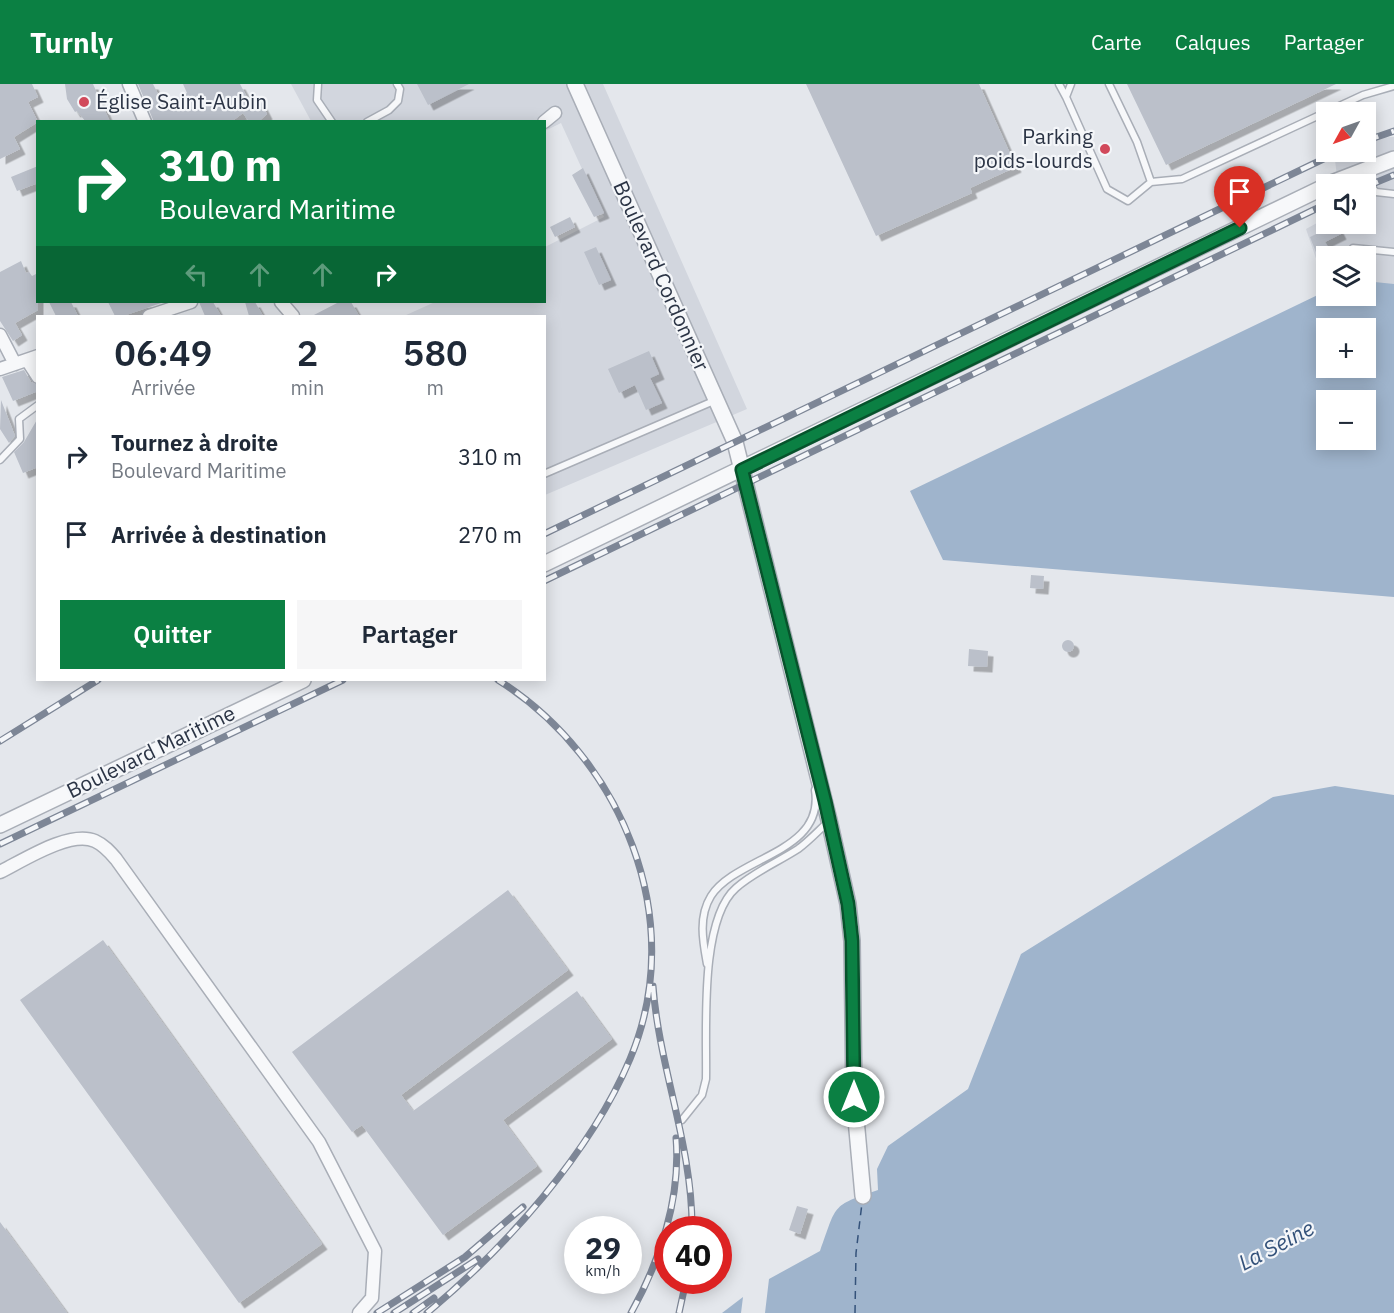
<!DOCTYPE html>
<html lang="fr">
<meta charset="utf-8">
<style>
:root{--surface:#fff;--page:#f6f6f7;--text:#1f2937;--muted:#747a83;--accent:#0b8043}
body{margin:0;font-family:"IBM Plex Sans",sans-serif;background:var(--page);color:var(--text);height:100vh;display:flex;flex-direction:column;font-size:22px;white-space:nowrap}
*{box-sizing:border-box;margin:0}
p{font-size:20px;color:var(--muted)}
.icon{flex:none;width:33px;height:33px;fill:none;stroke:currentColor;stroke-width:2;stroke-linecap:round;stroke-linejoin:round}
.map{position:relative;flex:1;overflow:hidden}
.side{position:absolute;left:36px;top:231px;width:510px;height:366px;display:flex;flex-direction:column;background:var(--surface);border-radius:0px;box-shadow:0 3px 15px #0003}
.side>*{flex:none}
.top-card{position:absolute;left:36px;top:36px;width:510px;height:183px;border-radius:0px;box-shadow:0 3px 15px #0003;background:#0b8043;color:#fff;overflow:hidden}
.needle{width:39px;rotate:230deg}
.tools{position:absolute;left:1316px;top:18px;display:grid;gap:12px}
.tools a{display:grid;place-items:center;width:60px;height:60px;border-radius:0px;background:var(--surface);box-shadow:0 3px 15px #0003;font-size:30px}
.speed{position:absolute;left:564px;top:1132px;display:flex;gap:12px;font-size:30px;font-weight:700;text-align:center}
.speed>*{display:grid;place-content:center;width:78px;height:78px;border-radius:50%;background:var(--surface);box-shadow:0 3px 15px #0003;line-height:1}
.speed small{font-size:15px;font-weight:400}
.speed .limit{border:9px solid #d22;background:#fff;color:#111}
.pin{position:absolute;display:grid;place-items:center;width:51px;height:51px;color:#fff;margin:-62px -26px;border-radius:50% 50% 50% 0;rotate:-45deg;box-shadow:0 0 6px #0007}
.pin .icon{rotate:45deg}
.me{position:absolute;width:66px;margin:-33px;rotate:0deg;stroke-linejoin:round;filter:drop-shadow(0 0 4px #0008)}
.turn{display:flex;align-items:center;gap:21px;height:126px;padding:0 24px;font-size:27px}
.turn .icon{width:78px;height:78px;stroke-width:2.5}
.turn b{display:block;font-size:42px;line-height:51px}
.lanes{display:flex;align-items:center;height:57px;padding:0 24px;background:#0003;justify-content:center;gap:30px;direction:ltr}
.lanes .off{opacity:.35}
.eta{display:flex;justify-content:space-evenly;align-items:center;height:102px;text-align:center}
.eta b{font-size:36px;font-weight:600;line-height:42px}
.action{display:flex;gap:12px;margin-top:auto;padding:12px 24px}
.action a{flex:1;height:69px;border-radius:0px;background:var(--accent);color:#fff;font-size:24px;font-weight:600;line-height:69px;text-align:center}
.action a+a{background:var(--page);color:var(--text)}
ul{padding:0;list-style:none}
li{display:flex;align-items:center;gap:18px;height:78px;padding:0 24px}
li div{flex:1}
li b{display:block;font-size:22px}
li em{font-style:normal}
header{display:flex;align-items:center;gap:36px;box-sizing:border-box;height:84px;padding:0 30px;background:var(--accent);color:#fff}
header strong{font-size:28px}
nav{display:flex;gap:33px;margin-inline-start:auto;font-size:21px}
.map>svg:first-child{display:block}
.built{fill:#d2d6de}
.water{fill:#9fb4cc;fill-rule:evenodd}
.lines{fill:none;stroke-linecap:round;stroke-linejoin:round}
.ferry{stroke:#34527a;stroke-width:1.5;stroke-dasharray:8 6;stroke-linecap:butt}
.building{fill:#bbc0ca;filter:url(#shadow)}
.service-casing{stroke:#a9aeb7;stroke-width:9}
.minor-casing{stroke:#a9aeb7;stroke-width:15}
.tertiary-casing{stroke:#a9aeb7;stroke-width:18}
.service{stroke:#f7f8fa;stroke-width:6}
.minor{stroke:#f7f8fa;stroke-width:12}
.tertiary{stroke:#f7f8fa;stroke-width:15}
.rail-casing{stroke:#7d8696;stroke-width:7}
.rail{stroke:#f4f6f9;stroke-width:4.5;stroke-dasharray:14;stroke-linecap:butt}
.route-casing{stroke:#07532c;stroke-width:15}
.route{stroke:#0b8043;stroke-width:10}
.poi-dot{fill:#d1495b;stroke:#f4f6f9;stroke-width:2}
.labels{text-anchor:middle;stroke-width:4.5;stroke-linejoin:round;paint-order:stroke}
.poi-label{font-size:21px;fill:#2b3445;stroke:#f4f6f9;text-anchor:start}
.street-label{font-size:21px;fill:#2b3445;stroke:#f4f6f9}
.water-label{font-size:22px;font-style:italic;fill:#34527a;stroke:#f4f6f9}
</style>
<header>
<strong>Turnly</strong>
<nav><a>Carte</a><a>Calques</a><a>Partager</a></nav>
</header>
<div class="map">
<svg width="1394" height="1229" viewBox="0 0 1394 1229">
<defs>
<filter id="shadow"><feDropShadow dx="5.5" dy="5.5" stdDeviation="0" flood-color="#0004"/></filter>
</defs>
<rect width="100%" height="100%" fill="#e4e7ec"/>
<path class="built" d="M 291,0 L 603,0 L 747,325 L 545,411 L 544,232 L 404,232 L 435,218 L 544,218 L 545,163 L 604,133 L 561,39 L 545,47 L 544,38 L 311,37 Z
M 1394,53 L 1394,201 L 1365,200 L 1365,172 L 1326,172 L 1324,198 L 1306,145 L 1326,134 L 1326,140 L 1365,140 L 1365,100 L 1338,100 L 1334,68 L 1365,68 L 1365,54 Z"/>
<path class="water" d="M 1365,197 L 1394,200 L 1394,513 L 943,476 L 910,407 L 1326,207 L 1326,212 L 1365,212 ZM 1326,244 L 1365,244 L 1365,284 L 1326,284 ZM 1326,316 L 1365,316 L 1365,356 L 1326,356 Z
M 1335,702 L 1394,711 L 1394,1229 L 765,1229 L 769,1195 L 820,1167 C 837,1121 830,1122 878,1106 L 877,1085 L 888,1062 L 968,1005 L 1021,870 L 1273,713 Z
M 743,1213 L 741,1229 L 722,1229 Z"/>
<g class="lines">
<path class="ferry" d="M 855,1229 L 856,1169 L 862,1119"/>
</g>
<path class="building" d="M 0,0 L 32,0 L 38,13 L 28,18 L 38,38 L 14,53 L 20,65 L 0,75 Z
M 65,0 L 93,0 L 110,38 L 86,38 L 77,27 L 75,28 L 67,15 Z
M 138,0 L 153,0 L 165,24 L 187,9 L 183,0 L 240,0 L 250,19 L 259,14 L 267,30 L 258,38 L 249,38 L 243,29 L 231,38 L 154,38 Z
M 417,0 L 469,0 L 428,21 Z
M 806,0 L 979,0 L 1016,83 L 970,104 L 972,109 L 876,152 Z
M 1127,0 L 1336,0 L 1166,81 Z
M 38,82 L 38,99 L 17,107 L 11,93 Z
M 583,84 L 604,129 L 594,133 L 572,91 Z
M 570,133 L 575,143 L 555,153 L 550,143 Z
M 1336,140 L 1341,150 L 1325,158 L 1329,165 L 1317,171 L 1310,153 Z
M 596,163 L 611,196 L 599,201 L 584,168 Z
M 21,177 L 26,189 L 29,188 L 32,192 L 38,189 L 38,226 L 15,239 L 22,251 L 13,257 L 0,237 L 0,188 Z
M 49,218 L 71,218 L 78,232 L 56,232 Z
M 108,218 L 161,218 L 161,219 L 123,232 L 115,232 Z
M 199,218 L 213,218 L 221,232 L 205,232 Z
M 245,218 L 255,218 L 263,232 L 249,232 Z
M 339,218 L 351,218 L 359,232 L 312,232 Z
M 649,267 L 659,290 L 650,294 L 662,319 L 646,326 L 635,301 L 619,309 L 608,285 Z
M 24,286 L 31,298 L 38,301 L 38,307 L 13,317 L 2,293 Z
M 1,316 L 15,352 L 9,359 L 0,345 Z
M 38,334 L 38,383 L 23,389 L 14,368 L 24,358 Z
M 1031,491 L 1044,492 L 1043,505 L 1030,504 Z
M1062 562a6 6 0 1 1 12 0a6 6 0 1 1-12 0Z
M 969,565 L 988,567 L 987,583 L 968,582 Z
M 508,806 L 568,886 L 401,1011 L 413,1027 L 577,907 L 612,955 L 503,1036 L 537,1082 L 443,1151 L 362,1041 L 352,1048 L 292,968 Z
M 103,856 L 322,1160 L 239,1219 L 20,916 Z
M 797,1122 L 808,1125 L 800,1150 L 789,1146 Z
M 0,1138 L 67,1229 L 0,1229 Z"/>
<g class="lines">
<defs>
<path id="service" d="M 318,0 L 317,16 L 332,38
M 1059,0 L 1066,13
M 1071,0 L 1066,13 L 1107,105 L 1128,117 L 1151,98 L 1137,58 L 1109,0
M 367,38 L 389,26 L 398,17 L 400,5 L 397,0
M 1359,89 L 1376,108 L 1394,110
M 1151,98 L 1182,95 L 1363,11 L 1394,2
M 1353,164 L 1394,168
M 0,376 L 20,355 L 19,335 L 38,321
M 544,390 L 716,316
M 707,880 C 703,858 698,833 711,812 C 737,772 825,769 815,706
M 682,1036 L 702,1011 L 706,995 C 707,948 699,836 736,804 C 754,788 778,778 798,765 C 809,757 819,746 829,737"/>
<path id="minor" d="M 129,0 L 145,38
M 544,38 L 555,29
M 281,218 L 293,232
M 149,232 L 191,218
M 0,251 L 15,280
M 27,276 L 38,293
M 0,285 L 38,272
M 0,788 C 24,776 70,746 95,757 C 104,761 110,768 116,775 L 319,1058 L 375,1167 L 372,1214 L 359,1229"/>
<path id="tertiary" d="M 575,0 L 735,358 L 829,736 L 848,820 L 852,857 L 854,1013 L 863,1112
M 1329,100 L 1394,75
M 544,480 L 1326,102
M 0,741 L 303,596"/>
</defs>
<use href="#service" class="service-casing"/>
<use href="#minor" class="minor-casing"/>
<use href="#tertiary" class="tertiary-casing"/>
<use href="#service" class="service"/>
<use href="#minor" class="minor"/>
<use href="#tertiary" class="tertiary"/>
<defs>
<path id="rail" d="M 1365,57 L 1394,47
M 1365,103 L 1394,91
M 544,450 L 1338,68
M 544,497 L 1326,120
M 0,657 L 98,596
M 0,760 L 343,596
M 653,902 C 659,984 693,1063 692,1146
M 377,1229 L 465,1173 L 523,1123
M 394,1229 L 478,1175
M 413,1229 L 434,1214
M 427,1229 C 505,1164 590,1070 630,975 C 689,835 622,674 498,596
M 631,1229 C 660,1177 681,1114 676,1054
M 679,1229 L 686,1197"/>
</defs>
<use href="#rail" class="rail-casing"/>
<use href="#rail" class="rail"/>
</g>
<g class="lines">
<defs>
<path id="route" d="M 854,1013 L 852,857 L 848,820 L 825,717 L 742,386 L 1240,144"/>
</defs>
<use href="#route" class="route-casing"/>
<use href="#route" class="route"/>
</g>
<g class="poi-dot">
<circle cx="84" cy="18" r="6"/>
<circle cx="1105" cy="65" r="6"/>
</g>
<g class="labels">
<g class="poi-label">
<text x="96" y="25">Église Saint-Aubin</text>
<text x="1093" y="60" text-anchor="end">Parking<tspan x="1093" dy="24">poids-lourds</tspan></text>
</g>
<g class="street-label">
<text transform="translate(661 192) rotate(66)" y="7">Boulevard Cordonnier</text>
<text transform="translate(151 668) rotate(-26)" y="7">Boulevard Maritime</text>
</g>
<g class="water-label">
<text transform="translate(1276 1161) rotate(-28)" y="8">La Seine</text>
</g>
</g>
</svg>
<div class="tools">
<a><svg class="needle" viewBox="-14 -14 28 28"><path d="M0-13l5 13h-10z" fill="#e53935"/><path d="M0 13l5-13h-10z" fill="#747a83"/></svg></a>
<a><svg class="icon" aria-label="sound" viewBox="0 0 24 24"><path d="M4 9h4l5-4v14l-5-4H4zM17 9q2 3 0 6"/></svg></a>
<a><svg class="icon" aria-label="layers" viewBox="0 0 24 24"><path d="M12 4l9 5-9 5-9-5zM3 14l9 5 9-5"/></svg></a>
<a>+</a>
<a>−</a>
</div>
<div class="speed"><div>29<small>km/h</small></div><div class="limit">40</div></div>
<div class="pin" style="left:1240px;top:144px;background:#d93025"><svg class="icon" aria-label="arrive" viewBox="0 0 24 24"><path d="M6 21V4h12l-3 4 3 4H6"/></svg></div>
<svg class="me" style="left:854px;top:1013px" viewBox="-20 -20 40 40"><circle r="17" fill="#0b8043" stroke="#fff" stroke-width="3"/><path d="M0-11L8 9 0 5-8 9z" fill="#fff"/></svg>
<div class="top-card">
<div class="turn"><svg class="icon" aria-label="right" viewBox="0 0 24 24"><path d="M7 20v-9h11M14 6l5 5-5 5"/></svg><div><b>310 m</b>Boulevard Maritime</div></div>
<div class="lanes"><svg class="icon off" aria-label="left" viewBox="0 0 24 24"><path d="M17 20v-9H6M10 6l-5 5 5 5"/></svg><svg class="icon off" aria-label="ahead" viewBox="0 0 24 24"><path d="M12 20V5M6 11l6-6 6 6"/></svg><svg class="icon off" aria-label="ahead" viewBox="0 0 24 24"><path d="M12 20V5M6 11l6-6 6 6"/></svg><svg class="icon" aria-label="right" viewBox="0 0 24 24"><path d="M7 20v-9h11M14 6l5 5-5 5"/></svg></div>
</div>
<section class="side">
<div class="eta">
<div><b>06:49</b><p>Arrivée</p></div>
<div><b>2</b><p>min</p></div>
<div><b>580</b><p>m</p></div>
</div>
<ul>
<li><svg class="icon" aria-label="right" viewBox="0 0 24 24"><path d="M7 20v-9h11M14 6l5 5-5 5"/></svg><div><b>Tournez à droite</b><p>Boulevard Maritime</p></div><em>310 m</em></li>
<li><svg class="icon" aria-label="arrive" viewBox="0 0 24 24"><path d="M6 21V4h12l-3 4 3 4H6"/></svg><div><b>Arrivée à destination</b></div><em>270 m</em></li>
</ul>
<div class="action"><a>Quitter</a><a>Partager</a></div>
</section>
</div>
